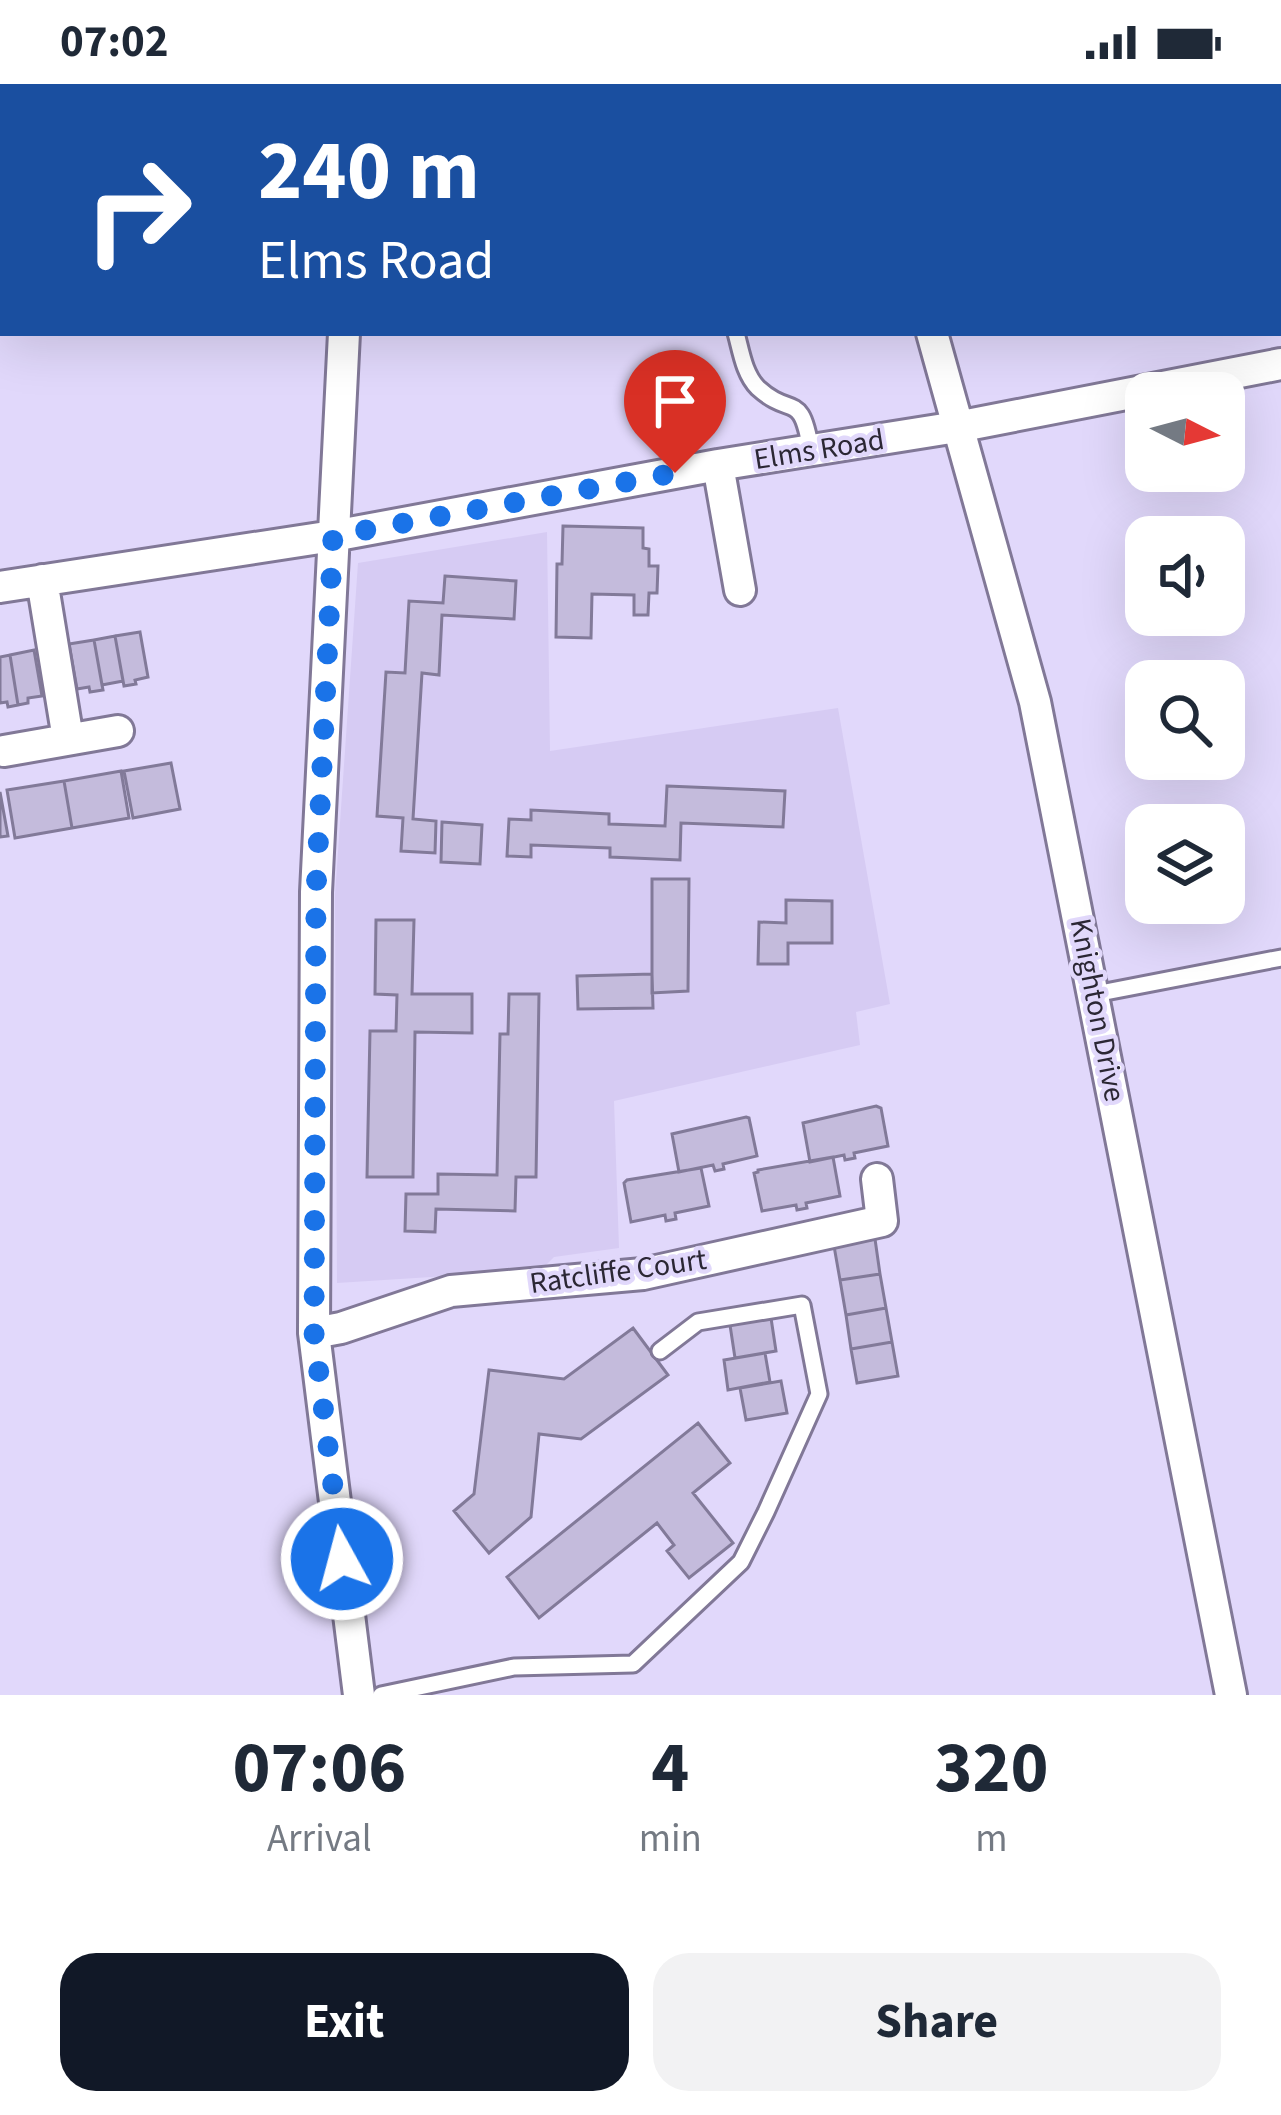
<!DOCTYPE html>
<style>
:root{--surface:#fff;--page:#f2f2f3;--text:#1f2937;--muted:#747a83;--accent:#111827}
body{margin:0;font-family:"Source Sans 3",sans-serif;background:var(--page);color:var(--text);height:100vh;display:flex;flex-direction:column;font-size:45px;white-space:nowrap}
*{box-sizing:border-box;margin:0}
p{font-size:39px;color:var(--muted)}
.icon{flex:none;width:66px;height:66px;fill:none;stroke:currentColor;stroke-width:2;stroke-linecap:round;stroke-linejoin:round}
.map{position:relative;height:1611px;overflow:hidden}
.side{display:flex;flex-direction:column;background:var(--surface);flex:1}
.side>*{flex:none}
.banner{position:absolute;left:0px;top:0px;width:1281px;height:252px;box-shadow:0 12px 48px #0002;background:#1a4fa0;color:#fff;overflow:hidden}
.needle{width:78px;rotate:96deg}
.tools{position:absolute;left:1125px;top:288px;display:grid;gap:24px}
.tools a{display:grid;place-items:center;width:120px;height:120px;border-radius:24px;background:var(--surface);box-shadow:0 12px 48px #0002;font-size:60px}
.pin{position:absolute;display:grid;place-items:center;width:102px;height:102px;color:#fff;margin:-123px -51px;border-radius:50% 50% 50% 0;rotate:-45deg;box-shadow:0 0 12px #0007}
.pin .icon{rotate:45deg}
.me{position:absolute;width:132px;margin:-66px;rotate:353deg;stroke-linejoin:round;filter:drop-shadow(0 0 9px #0008)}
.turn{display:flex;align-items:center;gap:42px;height:252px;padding:0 60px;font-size:54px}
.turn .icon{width:156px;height:156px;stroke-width:2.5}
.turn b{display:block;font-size:84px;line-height:102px}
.eta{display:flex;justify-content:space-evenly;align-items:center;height:204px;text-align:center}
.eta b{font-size:72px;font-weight:700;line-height:84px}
.cta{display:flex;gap:24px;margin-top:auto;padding:24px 60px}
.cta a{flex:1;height:138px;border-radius:36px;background:var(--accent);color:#fff;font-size:48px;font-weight:700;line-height:138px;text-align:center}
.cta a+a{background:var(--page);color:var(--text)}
.status{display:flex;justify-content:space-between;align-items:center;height:84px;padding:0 60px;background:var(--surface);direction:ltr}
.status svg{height:33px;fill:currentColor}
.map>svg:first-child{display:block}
.built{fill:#d6cbf3}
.building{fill:#c4bbdc;stroke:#827a99;stroke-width:3}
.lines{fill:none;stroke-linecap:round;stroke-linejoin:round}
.lane-casing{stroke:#817897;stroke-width:21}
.street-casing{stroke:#817897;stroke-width:36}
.secondary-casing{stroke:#817897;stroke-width:51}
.lane{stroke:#fff;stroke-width:15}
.street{stroke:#fff;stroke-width:30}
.secondary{stroke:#fff;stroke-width:45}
.route{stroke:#1a73e8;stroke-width:21;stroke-dasharray:0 37.8}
.labels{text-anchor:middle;stroke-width:9;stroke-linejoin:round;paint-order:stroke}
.street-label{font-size:30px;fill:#2b2734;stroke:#e1d8fb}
</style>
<div class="status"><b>07:02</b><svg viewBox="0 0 49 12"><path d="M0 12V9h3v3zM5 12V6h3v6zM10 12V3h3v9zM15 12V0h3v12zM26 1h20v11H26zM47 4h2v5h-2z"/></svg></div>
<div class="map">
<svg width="1281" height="1611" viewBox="0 0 1281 1611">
<rect width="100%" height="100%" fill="#e1d8fb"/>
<path class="built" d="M 547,448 L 550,667 L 838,624 L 890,920 L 856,928 L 860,961 L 614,1017 L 619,1164 L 554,1173 L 541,1186 L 337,1199 L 335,811 L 358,479 Z"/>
<path class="building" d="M 563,442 L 643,444 L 643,464 L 649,465 L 649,482 L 658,482 L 657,509 L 649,509 L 648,531 L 634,531 L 634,511 L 592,510 L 591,554 L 556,553 L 557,480 L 562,480 Z
M 445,492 L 516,497 L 514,535 L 442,531 L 439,591 L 422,589 L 413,735 L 436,737 L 435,769 L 401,767 L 403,734 L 377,732 L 386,588 L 405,589 L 409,517 L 443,519 Z
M 140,548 L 148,593 L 135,596 L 136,600 L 124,602 L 115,552 Z
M 115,552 L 123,597 L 102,601 L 94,556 Z
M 94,556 L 103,606 L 90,608 L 89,603 L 77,605 L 69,560 Z
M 34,566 L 42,612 L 28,614 L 28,619 L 18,621 L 10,571 Z
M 10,571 L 18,621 L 8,623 L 7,618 L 0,619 L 0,573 Z
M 171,679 L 180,725 L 133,734 L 124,687 Z
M 121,687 L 129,734 L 72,744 L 64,697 Z
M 64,697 L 72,744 L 15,754 L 7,706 Z
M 667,702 L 785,707 L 783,743 L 681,739 L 680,776 L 610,773 L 610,764 L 531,761 L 531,773 L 507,772 L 509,735 L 531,736 L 531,726 L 609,730 L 609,740 L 665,742 Z
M 0,708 L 8,752 L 0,753 Z
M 442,738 L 482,741 L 480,780 L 441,778 Z
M 652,795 L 689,795 L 688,907 L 652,909 Z
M 786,816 L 832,817 L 832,859 L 788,859 L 788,880 L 758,880 L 759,838 L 786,839 Z
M 376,836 L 414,836 L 412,910 L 472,910 L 472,949 L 415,948 L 413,1093 L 367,1093 L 370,947 L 396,947 L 397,911 L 375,910 Z
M 652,890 L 653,924 L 578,925 L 577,892 Z
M 509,910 L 539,910 L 536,1093 L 516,1093 L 515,1127 L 436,1125 L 435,1148 L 405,1147 L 406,1110 L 438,1110 L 438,1090 L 497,1091 L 500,950 L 508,950 Z
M 876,1022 L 881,1024 L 888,1062 L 854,1069 L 855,1074 L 845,1076 L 844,1071 L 810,1078 L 803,1039 Z
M 746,1033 L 749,1034 L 757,1072 L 723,1080 L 724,1085 L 715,1087 L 713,1081 L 679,1088 L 672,1050 Z
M 833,1073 L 840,1112 L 806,1119 L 807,1124 L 797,1126 L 796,1121 L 762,1127 L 754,1089 L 758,1088 L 758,1086 Z
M 701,1084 L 709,1122 L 675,1129 L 676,1135 L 666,1137 L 665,1131 L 631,1138 L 624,1099 L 627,1096 Z
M 875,1155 L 880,1190 L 840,1196 L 834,1162 Z
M 880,1190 L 886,1224 L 846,1231 L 840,1196 Z
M 886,1224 L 892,1258 L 851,1265 L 846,1231 Z
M 771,1234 L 776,1267 L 735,1274 L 730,1241 Z
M 633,1244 L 668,1291 L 581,1355 L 539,1350 L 531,1433 L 489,1469 L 454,1427 L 474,1410 L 489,1286 L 564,1295 Z
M 892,1258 L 898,1292 L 857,1299 L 851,1265 Z
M 765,1269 L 770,1298 L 728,1306 L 724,1276 Z
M 781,1297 L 787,1329 L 746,1336 L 740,1304 Z
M 698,1339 L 730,1379 L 693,1409 L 733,1459 L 689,1494 L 667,1467 L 674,1461 L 657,1439 L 539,1534 L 507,1493 Z"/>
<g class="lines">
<defs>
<path id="lane" d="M 736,249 C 741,267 744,290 758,304 C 792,335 801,305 811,367
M 1095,910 L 1281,874
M 381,1611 L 514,1583 L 633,1580 L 741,1478 L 766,1428 L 819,1310 L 802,1221 L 698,1238 L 660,1267"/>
<path id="street" d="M 340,0 L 340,3
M 865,0 L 866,3
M 344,249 L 316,808 L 314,1249 L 359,1611
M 932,249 L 1035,618 L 1231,1611
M 718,381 L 740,506
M 42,496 L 68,655
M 0,503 L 333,452 L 718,381 L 957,343 L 1281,280
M 4,667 L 118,647
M 314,1249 L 341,1244 L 451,1207 L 643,1190 L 882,1137 L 877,1095"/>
<path id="secondary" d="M 1097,0 L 1100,3
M 1278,193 L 1281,196"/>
</defs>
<use href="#lane" class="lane-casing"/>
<use href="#street" class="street-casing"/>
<use href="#secondary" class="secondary-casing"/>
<use href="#lane" class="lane"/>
<use href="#street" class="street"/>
<use href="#secondary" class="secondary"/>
</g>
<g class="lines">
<path class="route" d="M 342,1475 L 314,1249 L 316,808 L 333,452 L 675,389"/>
</g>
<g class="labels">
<g class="street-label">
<text transform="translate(819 365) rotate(-9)" y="10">Elms Road</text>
<text transform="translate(1098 926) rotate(79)" y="10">Knighton Drive</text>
<text transform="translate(618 1187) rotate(-8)" y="10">Ratcliffe Court</text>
</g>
</g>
</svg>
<div class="tools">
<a><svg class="needle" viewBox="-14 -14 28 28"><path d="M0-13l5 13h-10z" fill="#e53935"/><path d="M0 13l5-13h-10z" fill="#747a83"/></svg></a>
<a><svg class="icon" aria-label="sound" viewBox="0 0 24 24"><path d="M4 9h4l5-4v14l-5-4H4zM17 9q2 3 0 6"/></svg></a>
<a><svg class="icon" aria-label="search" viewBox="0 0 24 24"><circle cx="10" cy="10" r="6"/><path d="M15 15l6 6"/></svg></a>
<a><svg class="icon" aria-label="layers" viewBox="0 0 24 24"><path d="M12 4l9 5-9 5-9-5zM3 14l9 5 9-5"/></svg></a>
</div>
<div class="pin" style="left:675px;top:389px;background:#d93025"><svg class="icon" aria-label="arrive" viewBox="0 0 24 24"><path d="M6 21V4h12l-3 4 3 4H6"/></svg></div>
<svg class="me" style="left:342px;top:1475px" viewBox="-20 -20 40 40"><circle r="17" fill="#1a73e8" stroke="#fff" stroke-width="3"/><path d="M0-11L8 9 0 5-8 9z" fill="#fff"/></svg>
<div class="banner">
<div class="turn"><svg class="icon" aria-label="right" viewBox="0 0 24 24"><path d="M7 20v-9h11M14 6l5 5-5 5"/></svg><div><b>240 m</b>Elms Road</div></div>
</div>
</div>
<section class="side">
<div class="eta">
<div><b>07:06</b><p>Arrival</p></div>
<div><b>4</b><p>min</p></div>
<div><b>320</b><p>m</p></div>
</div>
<div class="cta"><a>Exit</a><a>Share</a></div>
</section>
